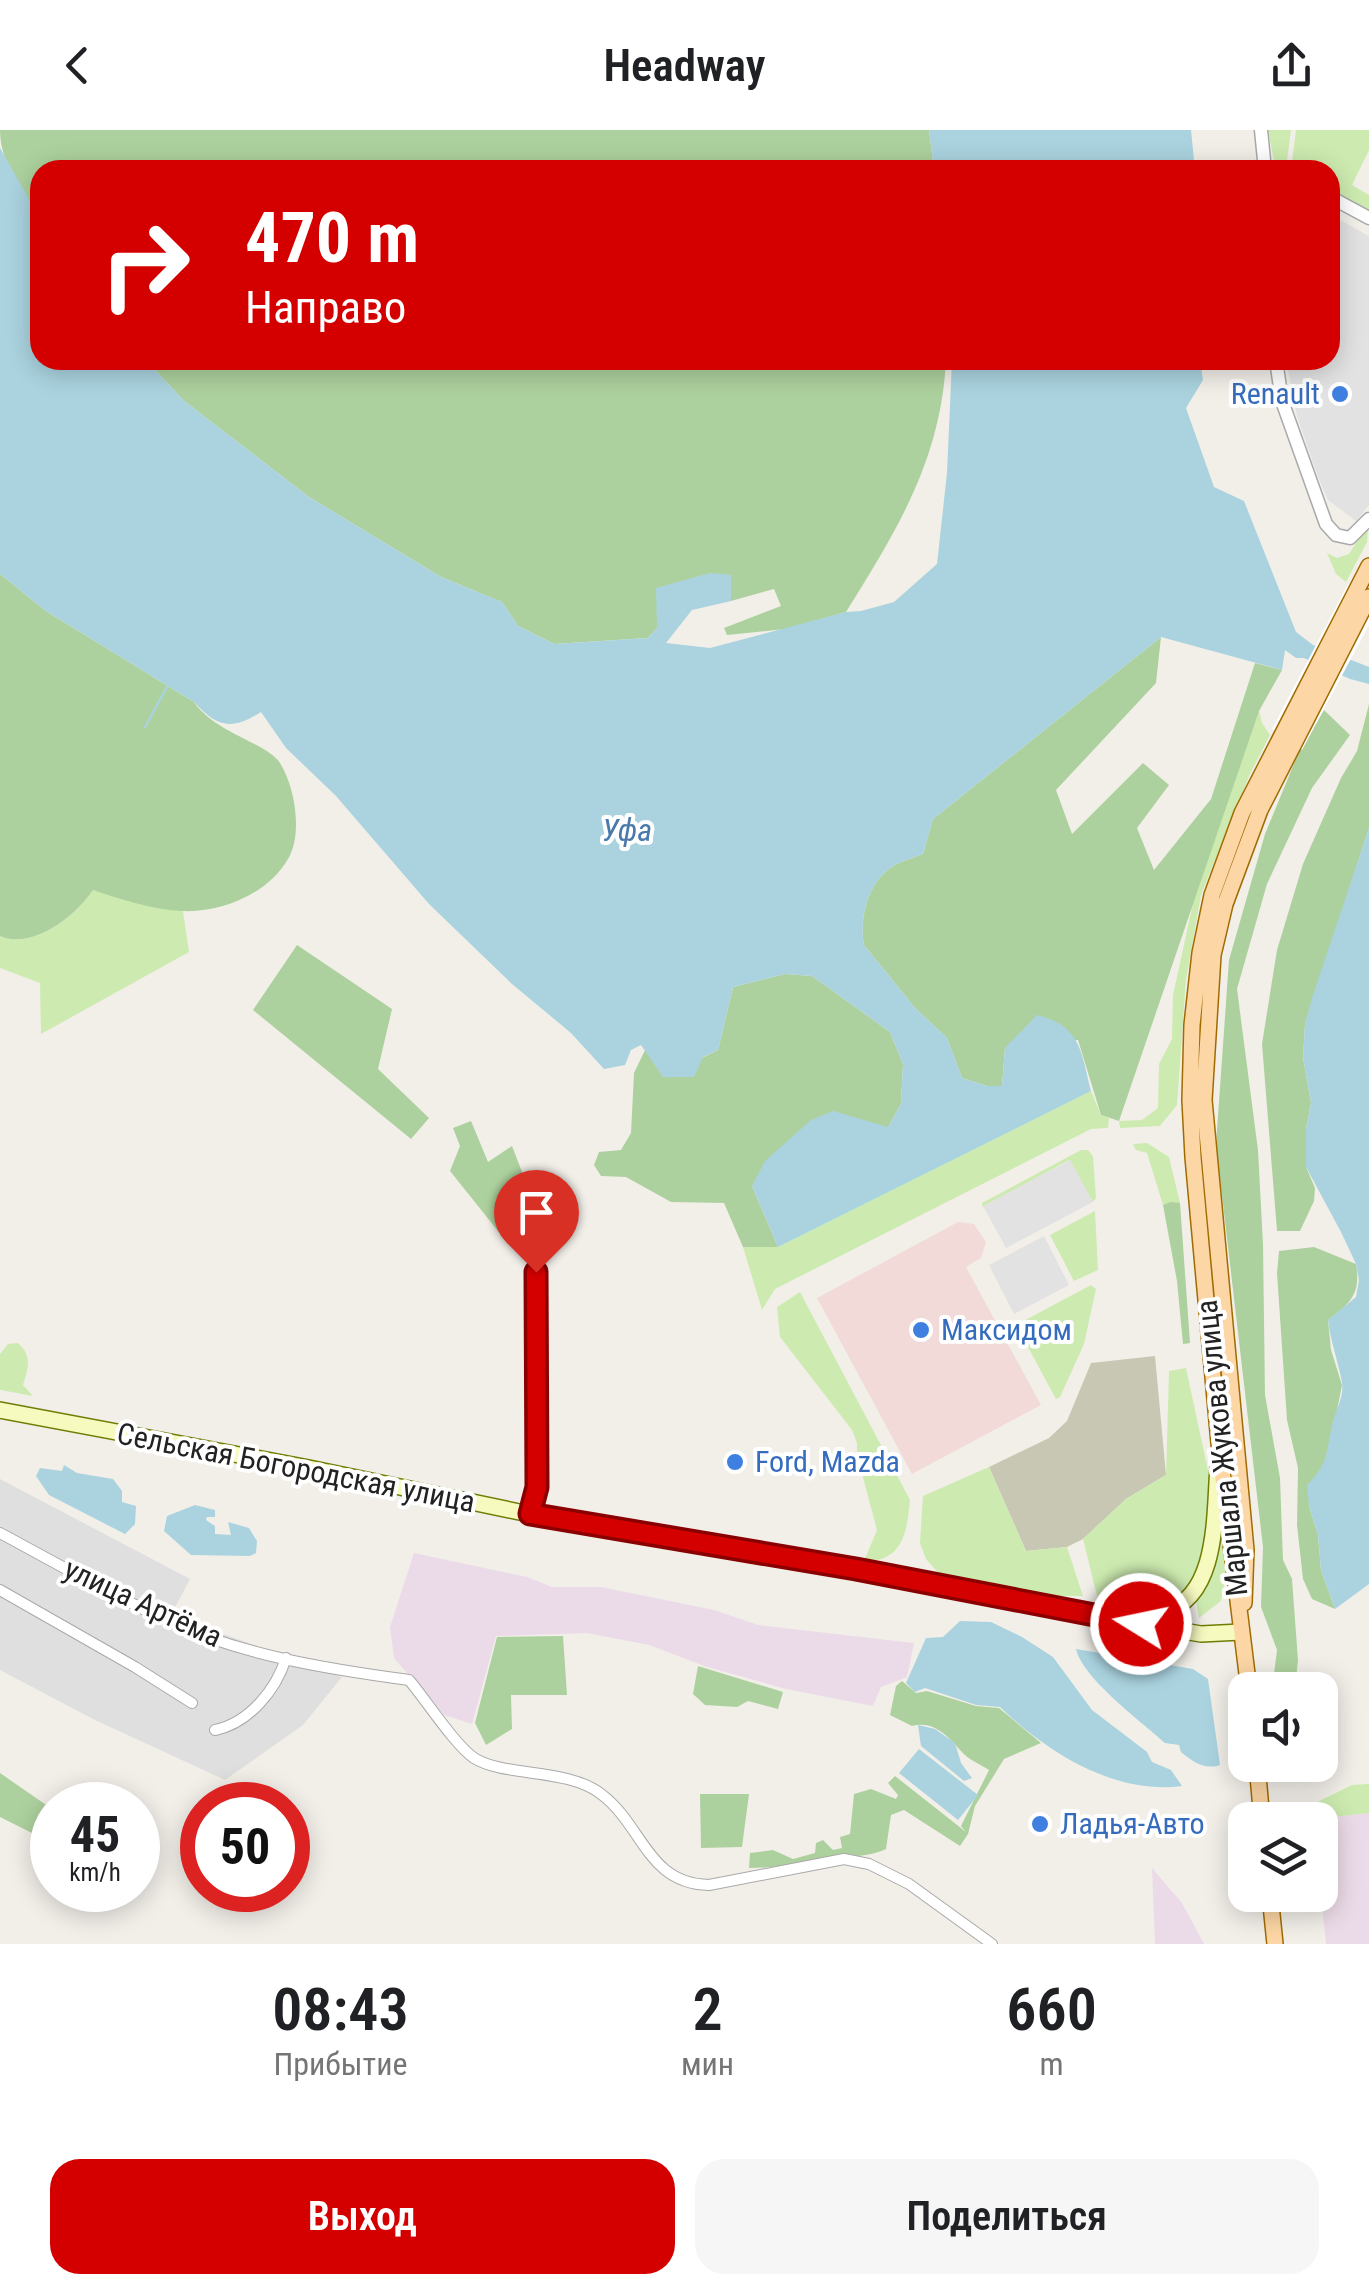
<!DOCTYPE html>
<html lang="ru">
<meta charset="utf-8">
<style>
:root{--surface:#fff;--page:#f6f6f6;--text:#202124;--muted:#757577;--accent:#d40000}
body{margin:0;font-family:"Roboto Condensed",sans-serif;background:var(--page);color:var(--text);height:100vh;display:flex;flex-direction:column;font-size:38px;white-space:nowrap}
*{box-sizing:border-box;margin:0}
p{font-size:32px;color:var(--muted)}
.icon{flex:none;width:55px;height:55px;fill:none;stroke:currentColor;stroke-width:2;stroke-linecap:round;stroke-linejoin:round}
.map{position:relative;height:1814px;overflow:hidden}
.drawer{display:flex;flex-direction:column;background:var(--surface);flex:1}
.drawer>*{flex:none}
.banner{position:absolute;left:30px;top:30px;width:1310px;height:210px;border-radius:30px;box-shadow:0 5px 25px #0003;background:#d40000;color:#fff;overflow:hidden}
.fabs{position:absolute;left:1228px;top:1542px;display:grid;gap:20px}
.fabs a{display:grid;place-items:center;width:110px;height:110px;border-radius:20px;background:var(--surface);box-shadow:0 5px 25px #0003;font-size:50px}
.speed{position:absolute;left:30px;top:1652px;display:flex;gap:20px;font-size:50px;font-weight:700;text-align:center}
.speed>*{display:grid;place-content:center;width:130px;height:130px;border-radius:50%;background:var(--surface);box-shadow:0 5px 25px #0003;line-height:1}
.speed small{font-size:25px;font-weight:400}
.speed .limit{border:15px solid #d22;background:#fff;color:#111}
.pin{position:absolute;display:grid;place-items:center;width:85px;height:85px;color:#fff;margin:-102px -42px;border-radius:50% 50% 50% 0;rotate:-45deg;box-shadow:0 0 10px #0007}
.pin .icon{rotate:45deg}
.me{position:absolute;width:110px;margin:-55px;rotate:280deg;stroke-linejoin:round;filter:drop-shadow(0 0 8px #0008)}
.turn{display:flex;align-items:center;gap:35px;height:210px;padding:0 50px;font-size:45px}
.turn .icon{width:130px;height:130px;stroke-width:2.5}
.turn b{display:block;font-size:70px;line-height:85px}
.eta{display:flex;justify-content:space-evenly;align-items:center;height:170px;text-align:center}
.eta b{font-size:60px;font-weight:600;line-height:70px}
.action{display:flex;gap:20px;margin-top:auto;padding:20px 50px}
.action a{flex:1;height:115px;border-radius:30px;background:var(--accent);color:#fff;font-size:40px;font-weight:600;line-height:115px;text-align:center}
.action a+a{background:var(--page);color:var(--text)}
header{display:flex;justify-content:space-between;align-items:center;height:130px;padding:0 50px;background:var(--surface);font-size:45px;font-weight:600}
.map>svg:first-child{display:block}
.residential{fill:#e0dfdf}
.commercial{fill:#f2dad9}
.industrial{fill:#ebdbe8}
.construction{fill:#c7c7b4}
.grass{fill:#cdebb0}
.forest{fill:#add19e}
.parking{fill:#e2e2e2}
.water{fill:#aad3df}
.pier{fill:#fff}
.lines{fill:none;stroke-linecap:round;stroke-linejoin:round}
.stream{stroke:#aad3df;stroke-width:2.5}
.minor-casing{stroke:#a9a9a9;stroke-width:12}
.tertiary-casing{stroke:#a9a9a9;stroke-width:15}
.secondary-casing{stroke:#707d05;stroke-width:18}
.primary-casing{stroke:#a06b00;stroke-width:18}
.minor{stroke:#fff;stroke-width:10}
.tertiary{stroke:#fff;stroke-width:12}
.secondary{stroke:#f7fabf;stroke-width:15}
.primary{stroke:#fcd6a4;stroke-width:15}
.route-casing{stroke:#8a0000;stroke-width:25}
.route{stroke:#d40000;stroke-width:18}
.shop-dot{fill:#3f7fe0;stroke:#fff;stroke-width:4}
.labels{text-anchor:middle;stroke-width:8;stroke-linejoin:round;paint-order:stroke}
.shop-label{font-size:30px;fill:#366cbe;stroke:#fff;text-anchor:start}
.street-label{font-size:30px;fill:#222;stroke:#fff}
.water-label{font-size:32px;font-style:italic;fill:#4a7aab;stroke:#fff}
</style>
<header><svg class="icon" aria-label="back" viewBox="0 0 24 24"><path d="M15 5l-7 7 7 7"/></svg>Headway<svg class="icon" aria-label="share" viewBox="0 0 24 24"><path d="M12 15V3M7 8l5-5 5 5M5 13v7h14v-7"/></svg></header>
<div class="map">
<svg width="1369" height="1814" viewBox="0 0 1369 1814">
<rect width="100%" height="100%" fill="#f2efe9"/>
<path class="residential" d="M 0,1349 L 190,1449 L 171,1485 L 342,1547 L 303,1595 L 225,1650 L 93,1589 L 0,1540 Z"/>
<path class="commercial" d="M 958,1092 L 974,1094 L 986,1112 L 981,1128 L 966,1137 L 1041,1275 L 912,1344 L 817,1168 Z"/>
<path class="industrial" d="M 414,1423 L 527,1447 L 552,1457 L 601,1457 L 714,1480 L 758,1495 L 914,1513 L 907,1547 L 881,1557 L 873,1576 L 786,1559 L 707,1537 L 649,1515 L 587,1503 L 496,1506 L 472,1594 L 444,1585 L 394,1528 L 390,1497 Z
M 1369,1683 L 1369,1814 L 1326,1814 L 1320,1755 L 1320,1690 L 1314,1689 Z
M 1152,1738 L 1182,1773 L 1204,1814 L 1155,1814 Z"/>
<path class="construction" d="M 1155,1226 L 1166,1345 L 1126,1369 L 1083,1409 L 1067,1417 L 1026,1421 L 989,1337 L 1049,1308 L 1067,1291 L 1091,1233 Z"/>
<path class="grass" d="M 1268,0 L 1291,0 L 1286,38 L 1274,31 Z
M 1296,0 L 1369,0 L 1369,20 L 1352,55 L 1369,65 L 1369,81 L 1330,61 L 1330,40 L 1291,40 Z
M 1368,395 L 1367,412 L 1346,452 L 1336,444 L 1327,423 L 1337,428 L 1349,424 Z
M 1259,580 L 1262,593 L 1270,605 L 1250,644 L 1201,765 L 1186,850 L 1177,975 L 1160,996 L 1120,998 L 1119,991 L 1142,990 L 1158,978 L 1159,934 L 1172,909 L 1173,865 L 1200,741 Z
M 93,760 L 183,781 L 189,822 L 41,904 L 40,853 L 0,838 L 0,806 C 33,820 75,787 93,760 Z
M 1091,961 L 1101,985 L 1109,988 L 1108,998 L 1091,999 L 775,1159 L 762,1180 L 743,1117 L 778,1117 Z
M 1147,1013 L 1169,1027 L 1180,1073 L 1163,1075 L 1147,1023 L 1136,1020 L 1133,1014 Z
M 1081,1020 L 1088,1020 L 1093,1026 L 1096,1068 L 1093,1072 L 1069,1030 L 983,1077 L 984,1083 L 982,1073 Z
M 1095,1081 L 1098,1140 L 1074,1151 L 1050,1105 Z
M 1091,1155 L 1096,1159 L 1084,1214 L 1060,1267 L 1056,1269 L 1016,1195 Z
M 800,1162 L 910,1370 C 907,1402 903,1432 864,1431 L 877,1400 L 857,1325 L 857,1313 L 852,1300 L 780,1207 L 777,1177 Z
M 18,1213 C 33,1227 28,1238 23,1255 L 33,1266 L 0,1260 L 0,1224 L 8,1214 Z
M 1186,1238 L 1212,1359 L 1199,1448 C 1182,1477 1126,1487 1098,1470 L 1083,1409 L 1126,1369 L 1166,1345 L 1169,1241 Z
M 989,1337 L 1026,1421 L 1067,1417 L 1083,1466 L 1055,1466 L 940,1445 L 926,1429 L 920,1413 L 923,1366 Z
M 1220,1390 L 1226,1443 L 1221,1471 L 1199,1488 L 1196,1470 L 1209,1450 Z
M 1369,1654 L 1369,1683 L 1314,1689 L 1311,1675 L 1352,1655 Z"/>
<path class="forest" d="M 0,0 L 929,0 L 934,40 L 40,40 L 40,88 C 23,61 0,34 0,0 Z
M 146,230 L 946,230 C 941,330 897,400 846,482 L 785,499 L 727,505 L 724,498 L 781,476 L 774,459 L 731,471 L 730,445 L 657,498 L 648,508 L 554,514 L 518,496 L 502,472 L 441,447 L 309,367 L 183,270 Z
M 0,444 L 46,481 L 194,572 C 215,603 267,613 280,633 C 295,657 303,704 288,729 C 268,764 221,783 182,781 C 153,780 120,769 93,760 C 75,787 32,820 0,806 Z
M 1161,507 L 1156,553 L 1056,660 L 1072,704 L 1143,633 L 1169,655 L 1137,698 L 1154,740 L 1211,669 L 1255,533 L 1282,540 L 1259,581 L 1119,991 L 1101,985 L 1078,910 L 1005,918 L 1002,956 L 987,956 L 962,948 L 947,908 L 915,878 L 864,815 C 859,788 868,751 893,736 C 902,731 913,728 923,724 L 933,689 Z
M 1369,574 L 1369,698 L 1305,894 L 1303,927 L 1311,973 L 1306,1000 L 1306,1037 L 1315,1058 L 1314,1071 L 1300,1101 L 1277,1101 L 1262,914 L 1277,820 L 1303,734 L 1341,648 L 1357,621 Z
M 1324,580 L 1350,605 L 1312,658 L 1267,754 L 1237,859 L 1258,1020 L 1263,1114 L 1265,1265 L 1280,1348 L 1283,1430 L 1292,1449 L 1298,1530 L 1295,1560 L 1272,1560 L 1277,1520 L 1261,1477 L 1263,1417 L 1216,1014 L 1229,830 L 1265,704 L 1298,624 Z
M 297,815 L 392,879 L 378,939 L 429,988 L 411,1009 L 253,880 Z
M 785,844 L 812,846 L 890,902 L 903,934 L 901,974 L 888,997 L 752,1056 L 778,1117 L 743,1117 L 724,1073 L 671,1072 L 626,1047 L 601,1046 L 594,1035 L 599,1022 L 621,1020 L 631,1003 L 634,943 L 646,918 L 663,947 L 718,920 L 733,857 Z
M 471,991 L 488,1032 L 512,1016 L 536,1078 L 528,1093 L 502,1106 L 450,1041 L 460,1016 L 453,998 Z
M 1171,1072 L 1180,1073 L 1190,1213 L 1183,1214 L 1177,1151 L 1163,1075 Z
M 1314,1117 L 1356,1134 C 1361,1163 1351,1173 1328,1190 L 1331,1220 L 1342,1255 L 1328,1327 L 1317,1346 L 1309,1376 L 1318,1405 L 1321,1440 L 1335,1479 L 1312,1469 L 1303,1449 L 1297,1395 L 1298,1338 L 1287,1290 L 1277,1143 L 1279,1121 Z
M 563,1506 L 567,1565 L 511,1565 L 512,1599 L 486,1615 L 475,1593 L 497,1507 Z
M 698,1536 L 783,1562 L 778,1579 L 748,1571 L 737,1577 L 705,1575 L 693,1564 Z
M 902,1551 L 916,1563 L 927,1561 L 976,1576 L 999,1578 L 1041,1613 L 1004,1629 L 975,1676 L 968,1704 L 960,1716 L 904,1680 L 891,1685 L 886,1719 C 870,1727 855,1725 838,1728 C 808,1732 780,1738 749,1738 L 750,1723 L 773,1720 L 793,1729 L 815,1723 L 816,1713 L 823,1710 L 833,1720 L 842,1718 L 840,1707 L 850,1704 L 854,1664 L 871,1659 L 896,1669 L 898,1665 L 888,1653 L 895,1646 L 966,1702 L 961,1696 L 989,1640 C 980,1634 967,1629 961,1621 C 948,1606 933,1590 912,1596 L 890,1585 L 896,1556 Z
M 0,1643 L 52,1679 L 52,1706 L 48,1711 L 0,1687 Z
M 700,1664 L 749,1664 L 742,1717 L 701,1718 Z"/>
<path class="parking" d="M 1331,85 L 1369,106 L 1369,375 L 1356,391 L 1328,370 L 1318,347 L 1297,286 L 1286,230 L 1330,230 Z
M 1070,1030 L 1093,1072 L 1006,1118 L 983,1076 Z
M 1044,1106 L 1069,1155 L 1014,1184 L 989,1135 Z"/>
<path class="water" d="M 929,0 L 1191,0 L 1195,40 L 934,40 Z
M 0,18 L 40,88 L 40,230 L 146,230 L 183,270 L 309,367 L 441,447 L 502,472 L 518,496 L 554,514 L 648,508 L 657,498 L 656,458 L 710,443 L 731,445 L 731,471 L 692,480 L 666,513 L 710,518 L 846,482 L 861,481 L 894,472 L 937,434 L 947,343 L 952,230 L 1200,230 L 1203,250 L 1186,278 L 1214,357 L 1244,371 L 1296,502 L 1313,515 L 1369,537 L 1369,554 L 1350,549 L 1304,528 L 1296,528 L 1285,520 L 1282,540 L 1161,507 L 933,689 L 923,724 C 913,728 902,731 893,736 C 868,751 859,788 864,815 L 915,878 L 947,908 L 962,948 L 987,956 L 1002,956 L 1005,918 L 1037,885 C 1081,896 1081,921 1091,961 L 778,1117 L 752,1056 L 765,1031 L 811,990 L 833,981 L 888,997 L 901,974 L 903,934 L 890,902 L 812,846 L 785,844 L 733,857 L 718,920 L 703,927 L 694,947 L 663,947 L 641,915 L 631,920 L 625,935 L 604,939 L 571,903 L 512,854 L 429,774 L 336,666 L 286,618 L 261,582 C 231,601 217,597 194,572 L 46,481 L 0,444 Z
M 1369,698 L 1369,1454 L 1335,1479 L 1321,1440 L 1318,1405 L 1309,1376 L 1307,1355 C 1330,1333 1326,1319 1333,1291 C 1337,1278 1344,1266 1342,1252 C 1338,1231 1331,1213 1328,1190 L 1356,1167 L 1359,1150 L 1356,1134 L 1341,1102 L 1306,1037 L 1306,1000 L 1311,973 L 1303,927 L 1305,894 L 1312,868 Z
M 64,1335 L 77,1343 L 113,1349 L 122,1361 L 122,1372 L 136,1376 L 135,1394 L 125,1404 L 49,1365 L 36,1346 L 40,1338 L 62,1341 Z
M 195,1375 L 215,1380 L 215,1387 L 207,1387 L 206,1390 L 215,1396 L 215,1404 L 231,1405 L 228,1392 L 249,1398 L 257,1411 L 256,1423 L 250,1426 L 191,1425 L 164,1401 L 167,1386 Z
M 960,1491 L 991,1492 L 1022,1507 L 1053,1527 L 1092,1580 L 1147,1622 L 1152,1632 L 1171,1640 L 1182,1656 C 1114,1665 1047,1622 1000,1577 L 976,1575 L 925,1558 L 915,1562 L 906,1553 L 926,1508 L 943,1507 Z
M 1076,1519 L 1193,1539 L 1208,1549 L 1220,1635 C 1204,1640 1193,1632 1181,1622 L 1179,1615 L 1165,1613 C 1141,1591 1083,1549 1076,1519 Z
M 918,1595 L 935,1599 L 955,1613 L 961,1633 L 972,1648 L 964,1651 L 921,1616 Z
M 919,1619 L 978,1665 L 958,1690 L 899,1643 Z"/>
<path class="pier" d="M 1348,454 L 1369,465 L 1369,495 L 1302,620 L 1272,599 Z"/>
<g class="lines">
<path class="stream" d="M 145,597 L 167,557"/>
<defs>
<path id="minor" d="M 529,1384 L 537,1357 L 535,1142
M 0,1403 C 54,1432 108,1463 164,1489 C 239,1525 327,1539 409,1550 C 426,1570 455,1615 474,1628 C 504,1647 568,1638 601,1664 C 643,1695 647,1754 709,1755 L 844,1729 L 869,1734 L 909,1754 L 992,1814
M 0,1460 L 135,1537 L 192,1573
M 215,1600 C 249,1593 276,1560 286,1528"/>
<path id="tertiary" d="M 1261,0 L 1265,40
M 1330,67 L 1369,88
M 1276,230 L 1282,271 L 1326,394 L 1336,405 L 1350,408 L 1369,389"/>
<path id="secondary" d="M 0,1280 L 309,1338 L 529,1384 L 866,1440 L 1113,1489 L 1201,1504 L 1241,1502
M 1126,1487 C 1139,1485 1154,1485 1166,1481 C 1219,1465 1214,1383 1218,1338"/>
<path id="primary" d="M 1244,1473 L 1246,1420 L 1204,970 L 1213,825 L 1225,774 L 1260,680 L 1369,467
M 1249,1560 L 1220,1324 L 1193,1027 L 1190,970 L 1192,895 L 1200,823 L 1212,765 L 1242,683 L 1369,436
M 1257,1635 L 1262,1690
M 1270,1765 L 1275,1814"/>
</defs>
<use href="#minor" class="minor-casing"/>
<use href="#tertiary" class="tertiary-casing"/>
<use href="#secondary" class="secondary-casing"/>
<use href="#primary" class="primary-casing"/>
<use href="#minor" class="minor"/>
<use href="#tertiary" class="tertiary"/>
<use href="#secondary" class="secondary"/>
<use href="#primary" class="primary"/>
</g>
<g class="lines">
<defs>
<path id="route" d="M 536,1142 L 537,1357 L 530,1384 L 856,1439 L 1141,1494"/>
</defs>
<use href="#route" class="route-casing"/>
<use href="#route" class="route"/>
</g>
<g class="shop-dot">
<circle cx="1340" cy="264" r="10"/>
<circle cx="921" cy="1200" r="10"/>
<circle cx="735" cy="1332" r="10"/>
<circle cx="1040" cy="1694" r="10"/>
</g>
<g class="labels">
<g class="shop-label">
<text x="1320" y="274" text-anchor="end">Renault</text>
<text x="941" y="1210">Максидом</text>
<text x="755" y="1342">Ford, Mazda</text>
<text x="1060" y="1704">Ладья-Авто</text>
</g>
<g class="street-label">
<text transform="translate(1222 1318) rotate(-96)" y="10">Маршала Жукова улица</text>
<text transform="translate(296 1338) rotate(11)" y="10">Сельская Богородская улица</text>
<text transform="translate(143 1473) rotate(25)" y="10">улица Артёма</text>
</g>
<g class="water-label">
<text x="627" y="711">Уфа</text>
</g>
</g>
</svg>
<div class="fabs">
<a><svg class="icon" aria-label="sound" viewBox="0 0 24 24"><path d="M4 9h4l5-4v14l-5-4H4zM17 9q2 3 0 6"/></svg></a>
<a><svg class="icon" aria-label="layers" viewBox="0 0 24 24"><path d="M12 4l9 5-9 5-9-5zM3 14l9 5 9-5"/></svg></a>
</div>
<div class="speed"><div>45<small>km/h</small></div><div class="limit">50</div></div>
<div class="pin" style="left:536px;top:1142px;background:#d93025"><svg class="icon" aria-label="arrive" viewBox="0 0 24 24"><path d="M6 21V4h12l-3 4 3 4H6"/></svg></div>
<svg class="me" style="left:1141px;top:1494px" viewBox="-20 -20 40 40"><circle r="17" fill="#d40000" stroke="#fff" stroke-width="3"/><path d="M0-11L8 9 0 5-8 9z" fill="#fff"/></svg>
<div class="banner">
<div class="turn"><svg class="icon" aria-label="right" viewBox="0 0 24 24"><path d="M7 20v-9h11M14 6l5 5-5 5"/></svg><div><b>470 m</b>Направо</div></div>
</div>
</div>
<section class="drawer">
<div class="eta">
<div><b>08:43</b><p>Прибытие</p></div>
<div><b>2</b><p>мин</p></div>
<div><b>660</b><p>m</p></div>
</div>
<div class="action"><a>Выход</a><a>Поделиться</a></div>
</section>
